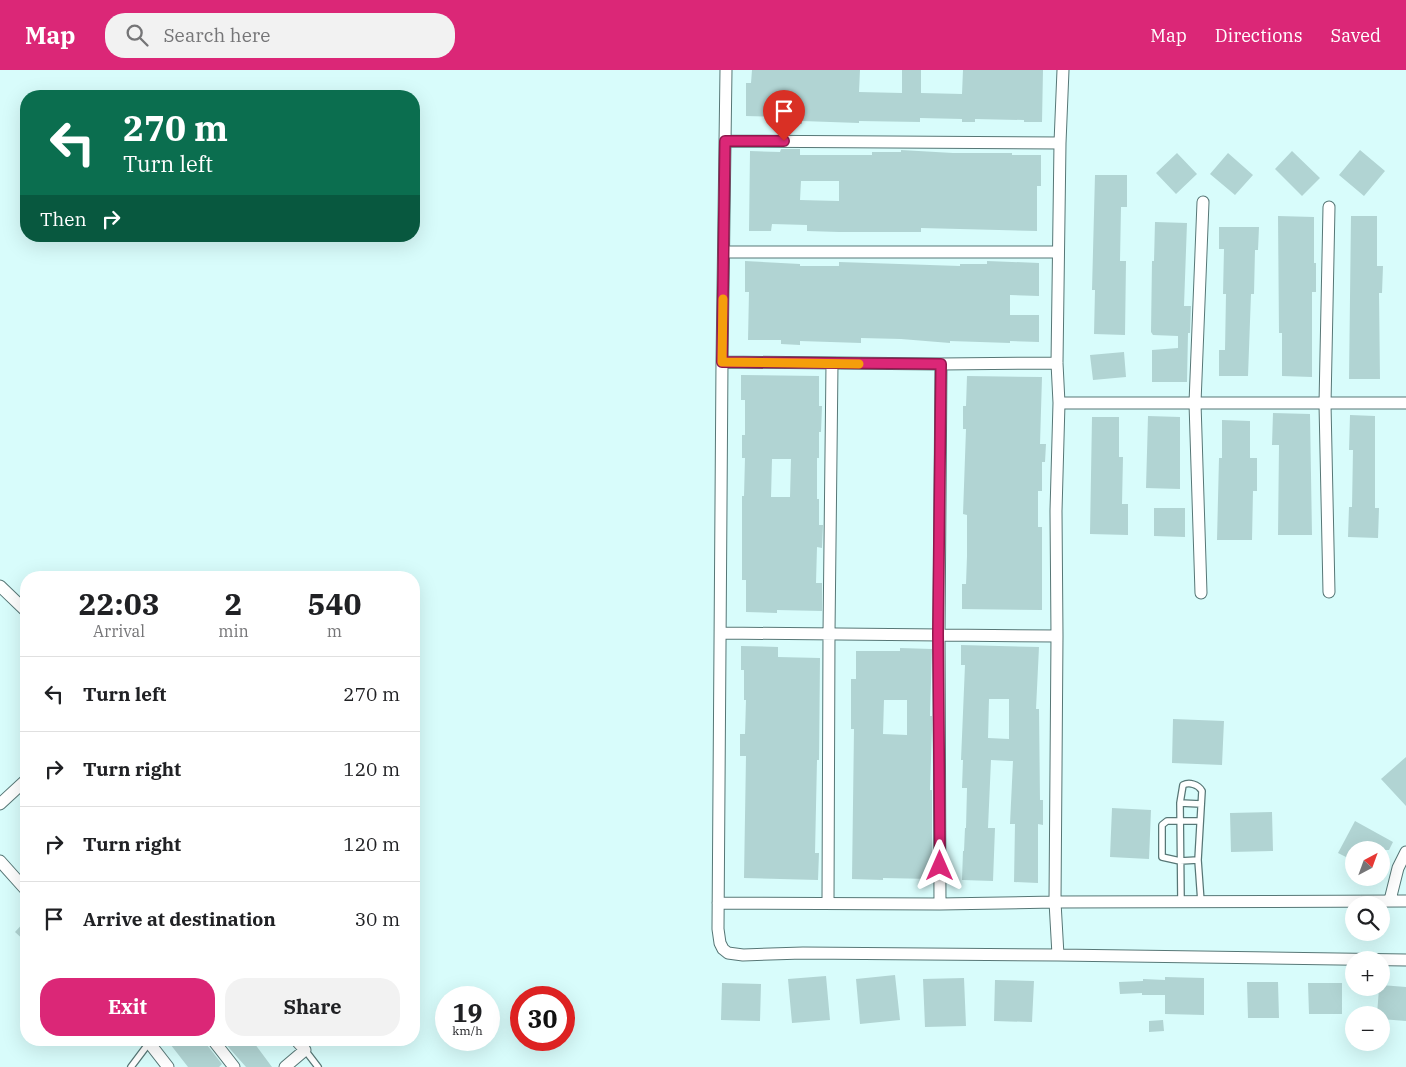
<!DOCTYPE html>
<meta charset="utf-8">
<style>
:root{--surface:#fff;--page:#f2f2f2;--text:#202124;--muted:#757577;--line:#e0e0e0;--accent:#db2777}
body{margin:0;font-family:"IBM Plex Serif",serif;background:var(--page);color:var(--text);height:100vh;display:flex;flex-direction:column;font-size:19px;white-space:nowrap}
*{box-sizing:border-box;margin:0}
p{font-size:16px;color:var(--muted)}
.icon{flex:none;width:28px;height:28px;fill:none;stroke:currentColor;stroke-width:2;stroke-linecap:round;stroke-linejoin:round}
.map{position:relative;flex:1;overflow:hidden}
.sheet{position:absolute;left:20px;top:501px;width:400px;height:475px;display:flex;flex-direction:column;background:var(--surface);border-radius:20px;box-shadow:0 5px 20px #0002}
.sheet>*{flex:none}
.banner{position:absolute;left:20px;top:20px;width:400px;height:152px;border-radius:20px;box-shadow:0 5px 20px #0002;background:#0b6e4f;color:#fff;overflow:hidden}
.needle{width:32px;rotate:41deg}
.buttons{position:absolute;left:1345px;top:771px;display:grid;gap:10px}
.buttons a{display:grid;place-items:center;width:45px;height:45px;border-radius:50%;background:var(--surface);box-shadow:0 5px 20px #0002;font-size:25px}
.speed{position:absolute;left:435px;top:916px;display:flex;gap:10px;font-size:25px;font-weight:700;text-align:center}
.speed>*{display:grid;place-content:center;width:65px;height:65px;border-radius:50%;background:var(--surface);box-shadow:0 5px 20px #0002;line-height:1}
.speed small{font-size:12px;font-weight:400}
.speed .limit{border:8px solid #d22;background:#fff;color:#111}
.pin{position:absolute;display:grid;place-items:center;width:42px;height:42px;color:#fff;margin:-51px -21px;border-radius:50% 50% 50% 0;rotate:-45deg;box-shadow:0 0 5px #0007}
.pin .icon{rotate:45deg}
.me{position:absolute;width:55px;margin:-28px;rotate:0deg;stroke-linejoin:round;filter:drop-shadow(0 0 4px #0008)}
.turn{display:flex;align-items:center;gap:18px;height:105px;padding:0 20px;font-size:22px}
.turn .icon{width:65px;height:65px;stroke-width:2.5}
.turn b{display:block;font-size:35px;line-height:42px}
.then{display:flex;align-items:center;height:48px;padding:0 20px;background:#0003;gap:10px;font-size:19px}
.eta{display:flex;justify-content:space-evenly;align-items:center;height:85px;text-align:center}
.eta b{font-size:30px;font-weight:800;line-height:35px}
.cta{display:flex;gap:10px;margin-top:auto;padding:10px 20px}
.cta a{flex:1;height:58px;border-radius:20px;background:var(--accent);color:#fff;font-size:20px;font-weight:800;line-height:58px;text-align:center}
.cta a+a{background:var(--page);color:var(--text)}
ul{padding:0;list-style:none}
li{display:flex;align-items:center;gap:15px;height:75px;padding:0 20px;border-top:1px solid var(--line)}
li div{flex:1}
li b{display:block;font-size:19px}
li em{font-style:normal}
header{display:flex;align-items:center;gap:30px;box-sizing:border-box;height:70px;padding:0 25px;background:var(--accent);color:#fff}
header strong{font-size:24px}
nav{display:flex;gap:28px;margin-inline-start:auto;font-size:18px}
.search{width:350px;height:45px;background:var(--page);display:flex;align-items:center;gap:12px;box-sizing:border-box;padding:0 18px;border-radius:20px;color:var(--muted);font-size:19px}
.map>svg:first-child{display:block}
.building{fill:#b1d4d3;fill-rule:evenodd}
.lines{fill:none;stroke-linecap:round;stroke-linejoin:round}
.service-casing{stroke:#577776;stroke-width:8}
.minor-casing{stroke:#577776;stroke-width:13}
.service{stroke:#fff;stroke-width:5.5}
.minor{stroke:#fff;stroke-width:11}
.route-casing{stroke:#8e194d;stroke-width:12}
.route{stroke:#db2777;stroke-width:9}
.slow{stroke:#f59e0b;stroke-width:9}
</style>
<header>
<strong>Map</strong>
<div class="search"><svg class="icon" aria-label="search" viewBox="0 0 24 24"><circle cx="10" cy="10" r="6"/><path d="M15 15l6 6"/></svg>Search here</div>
<nav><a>Map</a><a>Directions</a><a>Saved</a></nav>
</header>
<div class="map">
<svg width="1406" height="997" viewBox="0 0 1406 997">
<rect width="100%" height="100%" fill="#d8fcfb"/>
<path class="building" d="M 752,0 L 860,0 L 859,22 L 902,23 L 902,0 L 921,0 L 921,23 L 962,24 L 963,0 L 1043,0 L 1042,52 L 1024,52 L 1024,50 L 975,49 L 975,52 L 962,52 L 962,49 L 920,48 L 920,52 L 859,51 L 859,53 L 802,51 L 802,54 L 782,54 L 782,47 L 746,46 L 746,13 L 751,13 Z
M 781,79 L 800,79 L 800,85 L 872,85 L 872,82 L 901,82 L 901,80 L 953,83 L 1012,83 L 1012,85 L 1041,85 L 1041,116 L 1037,116 L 1037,161 L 921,158 L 921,162 L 839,162 L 807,161 L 807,155 L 772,154 L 771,161 L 749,161 L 750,81 L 780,82 ZM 801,111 L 839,111 L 839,131 L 800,130 Z
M 1360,80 L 1385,101 L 1364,126 L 1339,105 Z
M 1292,81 L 1320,108 L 1302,126 L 1275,99 Z
M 1177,83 L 1197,104 L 1176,124 L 1156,103 Z
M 1228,83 L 1253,105 L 1235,125 L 1210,104 Z
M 1095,105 L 1127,105 L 1127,137 L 1121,137 L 1120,191 L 1126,191 L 1125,265 L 1094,264 L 1095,220 L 1092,220 Z
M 1278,146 L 1314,147 L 1314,193 L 1316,193 L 1316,222 L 1312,222 L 1312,307 L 1282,306 L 1282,263 L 1279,263 Z
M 1351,146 L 1377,146 L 1377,196 L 1383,196 L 1382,223 L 1379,223 L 1380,309 L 1349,309 Z
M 1155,152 L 1187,153 L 1184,236 L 1191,236 L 1190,263 L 1188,263 L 1187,312 L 1152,312 L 1152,280 L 1178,278 L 1178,266 L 1153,265 L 1151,262 L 1152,191 L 1154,191 Z
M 1219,157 L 1259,157 L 1258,180 L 1255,180 L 1254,224 L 1251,224 L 1248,306 L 1219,306 L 1219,280 L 1225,280 L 1226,224 L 1223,224 L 1224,179 L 1219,179 Z
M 745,191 L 800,194 L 800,196 L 839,196 L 839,192 L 960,196 L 960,194 L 987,194 L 987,191 L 1039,193 L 1039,226 L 1010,225 L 1010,245 L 1039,245 L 1039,272 L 1010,271 L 1010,273 L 950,271 L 950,273 L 901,269 L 861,268 L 861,273 L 800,271 L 800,275 L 781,274 L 781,270 L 748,270 L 749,222 L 745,222 Z
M 1124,282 L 1126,307 L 1093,310 L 1090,285 Z
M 741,305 L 819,306 L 819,336 L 822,336 L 821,362 L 819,362 L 819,388 L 817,388 L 817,429 L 819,429 L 819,455 L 823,455 L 822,478 L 817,477 L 816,513 L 822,513 L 822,541 L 777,540 L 777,543 L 746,542 L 746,510 L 742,510 L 742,426 L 744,426 L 745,388 L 742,388 L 742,365 L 745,365 L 745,330 L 741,330 ZM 772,389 L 791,389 L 790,427 L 771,427 Z
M 967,306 L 1042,307 L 1040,374 L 1046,374 L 1045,392 L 1042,392 L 1042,421 L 1038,421 L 1038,457 L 1042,457 L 1042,540 L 962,539 L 962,514 L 966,514 L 967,486 L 967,445 L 963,444 L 966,359 L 963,359 L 963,336 L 966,336 Z
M 1273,343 L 1310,344 L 1312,465 L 1278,465 L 1279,375 L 1272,375 Z
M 1350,345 L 1375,346 L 1375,438 L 1379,438 L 1378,468 L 1348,467 L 1349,437 L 1352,437 L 1353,380 L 1349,380 Z
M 1148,346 L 1180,347 L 1180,419 L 1146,418 Z
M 1092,347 L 1119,347 L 1119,387 L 1123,387 L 1122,434 L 1128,434 L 1128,465 L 1090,464 Z
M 1222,350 L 1250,351 L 1250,388 L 1257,388 L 1257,421 L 1253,421 L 1252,470 L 1217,470 L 1219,388 L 1222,388 Z
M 1154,438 L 1185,438 L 1185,467 L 1154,466 Z
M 961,575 L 1039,577 L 1036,639 L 1039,639 L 1040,730 L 1043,730 L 1043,755 L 1038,754 L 1038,813 L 1014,812 L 1015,754 L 1010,754 L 1013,691 L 1010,691 L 991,690 L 988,758 L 995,758 L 993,811 L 962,810 L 963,781 L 964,781 L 965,758 L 966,758 L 967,718 L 962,718 L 963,690 L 961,690 L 965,595 L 961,595 ZM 989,629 L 1009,629 L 1009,669 L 988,668 Z
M 741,576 L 778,577 L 778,587 L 820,588 L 819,690 L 817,690 L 815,783 L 819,783 L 818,810 L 744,808 L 746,686 L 740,686 L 740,664 L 745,664 L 746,630 L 744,630 L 744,600 L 741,600 Z
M 900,578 L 932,579 L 930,646 L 932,646 L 932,659 L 930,720 L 932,720 L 932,809 L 883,808 L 883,810 L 852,809 L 854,659 L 851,659 L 851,609 L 856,609 L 856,581 L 900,581 ZM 884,630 L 907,630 L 907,665 L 883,664 Z
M 1173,649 L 1224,651 L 1222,695 L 1172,693 Z
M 1406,687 L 1406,736 L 1381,709 Z
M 1112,738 L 1151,740 L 1149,789 L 1110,787 Z
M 1272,742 L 1273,781 L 1231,782 L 1230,743 Z
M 1355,751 L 1393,772 L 1389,780 L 1354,780 L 1354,791 L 1338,783 Z
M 26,850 L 26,872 L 15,862 Z
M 895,905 L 900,950 L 860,954 L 856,909 Z
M 826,906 L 830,950 L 792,953 L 788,909 Z
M 1165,907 L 1204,908 L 1204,945 L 1165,944 L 1165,925 L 1142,925 L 1142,923 L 1120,924 L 1119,912 L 1143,911 L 1143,909 L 1165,910 Z
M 964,908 L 966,956 L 925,957 L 923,909 Z
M 995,910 L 1034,911 L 1032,952 L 994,951 Z
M 1247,912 L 1278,912 L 1279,948 L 1248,948 Z
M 722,913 L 761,914 L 760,951 L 721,950 Z
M 1308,913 L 1342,913 L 1342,944 L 1309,944 Z
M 1381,915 L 1406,917 L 1406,951 L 1381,949 L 1381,945 L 1377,945 L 1379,918 L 1381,918 Z
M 1163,950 L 1164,961 L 1149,962 L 1149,951 Z
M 167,970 L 184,970 L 188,974 L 193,970 L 206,970 L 207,975 L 222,994 L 219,997 L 188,997 Z
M 222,970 L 252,970 L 272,997 L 246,997 Z"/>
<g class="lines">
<defs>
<path id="service" d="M 1180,733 L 1201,734
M 1198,790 L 1180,791 L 1162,787 L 1162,755 L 1167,751 L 1200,751
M 1181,832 L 1180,733 L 1183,715 C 1189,712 1198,714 1202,721 L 1198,790 L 1201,832
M 305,980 L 318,997
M 131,997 L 149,973"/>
<path id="minor" d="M 726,0 L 722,292 L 718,859 L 720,873 L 723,879 L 728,883 L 743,885 L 803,883 L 1058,885 L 1406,890
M 725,71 L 1060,73
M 1329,137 L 1325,334 L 1329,522
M 724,182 L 1058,182
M 722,292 L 941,294 L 1057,293
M 1059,333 L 1406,333
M 0,516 L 26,541
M 1201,523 L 1195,333 L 1203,132
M 721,563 L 1057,566
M 0,734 L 26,710
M 0,791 L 26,820
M 1390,830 L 1398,798 L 1406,782
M 718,833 L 940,834 L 1055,832 L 1406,831
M 828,833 L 829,563 L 832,294
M 940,834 L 939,564 L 941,294
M 1058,885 L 1055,832 L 1057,566 L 1056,441 L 1059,333 L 1057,293 L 1060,73 L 1063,0
M 147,970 L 168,997
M 213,970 L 234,997
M 285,997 L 305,980 L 296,970"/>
</defs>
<use href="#service" class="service-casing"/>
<use href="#minor" class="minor-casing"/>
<use href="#service" class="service"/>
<use href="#minor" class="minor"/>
</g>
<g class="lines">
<defs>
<path id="route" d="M 784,71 L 725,71 L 722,292 L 941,294 L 938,564 L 940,796"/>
</defs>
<use href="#route" class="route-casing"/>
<use href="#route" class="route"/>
<path class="slow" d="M 723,229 L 722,292 L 859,294"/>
</g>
</svg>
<div class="buttons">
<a><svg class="needle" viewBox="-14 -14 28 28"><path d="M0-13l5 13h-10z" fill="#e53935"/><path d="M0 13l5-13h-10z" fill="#757577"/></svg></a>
<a><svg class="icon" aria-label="search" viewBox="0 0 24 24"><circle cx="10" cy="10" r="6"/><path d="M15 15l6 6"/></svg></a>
<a>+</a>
<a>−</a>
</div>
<div class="speed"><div>19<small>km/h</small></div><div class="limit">30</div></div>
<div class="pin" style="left:784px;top:71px;background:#d93025"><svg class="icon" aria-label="arrive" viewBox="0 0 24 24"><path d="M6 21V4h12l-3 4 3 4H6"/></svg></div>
<svg class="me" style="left:940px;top:796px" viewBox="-20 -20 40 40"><path d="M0-17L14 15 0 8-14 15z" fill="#db2777" stroke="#fff" stroke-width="4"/></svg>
<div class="banner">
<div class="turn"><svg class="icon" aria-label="left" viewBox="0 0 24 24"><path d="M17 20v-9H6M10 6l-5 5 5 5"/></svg><div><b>270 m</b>Turn left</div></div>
<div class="then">Then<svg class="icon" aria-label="right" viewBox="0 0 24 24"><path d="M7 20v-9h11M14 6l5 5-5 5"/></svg></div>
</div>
<section class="sheet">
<div class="eta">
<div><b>22:03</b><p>Arrival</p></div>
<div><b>2</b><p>min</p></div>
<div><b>540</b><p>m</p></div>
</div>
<ul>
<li><svg class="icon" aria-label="left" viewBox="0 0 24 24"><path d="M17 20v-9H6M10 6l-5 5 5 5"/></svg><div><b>Turn left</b></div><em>270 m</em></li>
<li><svg class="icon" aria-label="right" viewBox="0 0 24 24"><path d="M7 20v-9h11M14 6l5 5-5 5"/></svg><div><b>Turn right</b></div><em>120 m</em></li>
<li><svg class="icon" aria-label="right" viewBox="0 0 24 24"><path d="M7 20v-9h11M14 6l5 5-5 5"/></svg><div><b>Turn right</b></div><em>120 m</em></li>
<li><svg class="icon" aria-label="arrive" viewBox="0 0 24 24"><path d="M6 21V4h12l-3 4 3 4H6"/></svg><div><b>Arrive at destination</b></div><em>30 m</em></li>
</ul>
<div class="cta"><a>Exit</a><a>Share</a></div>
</section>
</div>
